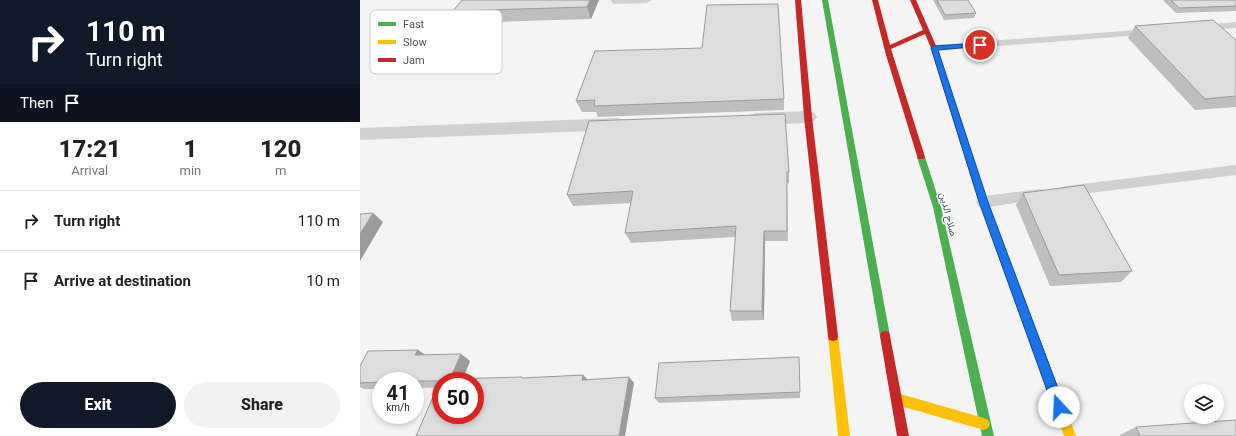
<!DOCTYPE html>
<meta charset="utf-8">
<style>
:root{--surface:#fff;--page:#f2f2f2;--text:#222;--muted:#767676;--line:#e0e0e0;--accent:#111827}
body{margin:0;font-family:Roboto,Vazirmatn,sans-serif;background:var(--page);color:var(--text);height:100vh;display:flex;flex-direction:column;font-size:15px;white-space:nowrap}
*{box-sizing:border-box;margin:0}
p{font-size:13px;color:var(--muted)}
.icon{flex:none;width:22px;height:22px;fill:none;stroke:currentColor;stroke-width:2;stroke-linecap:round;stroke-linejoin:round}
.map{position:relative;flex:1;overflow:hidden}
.panel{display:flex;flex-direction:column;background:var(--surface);width:360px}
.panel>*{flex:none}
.guide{background:#111827;color:#fff;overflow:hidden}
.controls{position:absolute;left:824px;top:384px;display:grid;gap:8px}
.controls a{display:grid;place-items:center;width:40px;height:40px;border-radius:50%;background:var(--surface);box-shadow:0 2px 6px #0003;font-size:20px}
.speed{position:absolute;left:12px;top:372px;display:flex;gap:8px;font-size:20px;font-weight:700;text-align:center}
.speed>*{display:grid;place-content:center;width:52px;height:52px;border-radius:50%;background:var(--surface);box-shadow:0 2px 6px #0003;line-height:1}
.speed small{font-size:10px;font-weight:400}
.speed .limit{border:6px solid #d22;background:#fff;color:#111}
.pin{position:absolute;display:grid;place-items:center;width:34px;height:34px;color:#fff;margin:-17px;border:2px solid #fff;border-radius:50%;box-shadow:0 1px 4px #0007}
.me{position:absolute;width:44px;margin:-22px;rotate:340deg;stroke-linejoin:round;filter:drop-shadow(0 0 3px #0008)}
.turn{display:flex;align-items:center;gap:14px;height:84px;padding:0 20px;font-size:18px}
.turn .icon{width:52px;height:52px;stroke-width:2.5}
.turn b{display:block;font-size:28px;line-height:34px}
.then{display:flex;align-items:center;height:38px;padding:0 20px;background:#0003;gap:8px;font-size:15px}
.eta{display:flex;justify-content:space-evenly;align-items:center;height:68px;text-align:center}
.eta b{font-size:24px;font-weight:800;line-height:28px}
.button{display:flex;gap:8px;margin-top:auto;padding:8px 20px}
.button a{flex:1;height:46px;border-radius:24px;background:var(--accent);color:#fff;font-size:16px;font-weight:800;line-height:46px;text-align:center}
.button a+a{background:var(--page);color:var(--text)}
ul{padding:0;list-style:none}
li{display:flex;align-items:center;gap:12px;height:60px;padding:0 20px;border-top:1px solid var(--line)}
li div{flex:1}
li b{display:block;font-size:15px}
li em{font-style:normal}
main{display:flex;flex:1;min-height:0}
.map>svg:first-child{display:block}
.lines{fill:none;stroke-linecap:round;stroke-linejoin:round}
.lane{fill:#ced0d2;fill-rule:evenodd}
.street{fill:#ced0d2;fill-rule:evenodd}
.fast{fill:#4caf50;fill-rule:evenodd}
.slow{fill:#ffc107;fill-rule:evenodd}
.jam{fill:#c62828;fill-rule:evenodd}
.wall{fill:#bebebf}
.shaded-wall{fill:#9b9b9b}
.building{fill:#ddddde;stroke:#9b9b9b;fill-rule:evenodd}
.route{fill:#1a73e8;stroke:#114b97}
.labels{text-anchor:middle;stroke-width:3;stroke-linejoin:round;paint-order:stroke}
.street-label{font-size:10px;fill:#4a5661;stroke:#fff}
.key{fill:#fff;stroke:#c9ccd0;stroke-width:1}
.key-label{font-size:11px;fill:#4a5661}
</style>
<main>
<section class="panel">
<div class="guide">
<div class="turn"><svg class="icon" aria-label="right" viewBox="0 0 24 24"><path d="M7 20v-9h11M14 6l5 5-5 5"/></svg><div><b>110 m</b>Turn right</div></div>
<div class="then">Then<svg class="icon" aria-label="arrive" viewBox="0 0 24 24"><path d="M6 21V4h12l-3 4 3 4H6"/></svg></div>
</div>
<div class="eta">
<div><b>17:21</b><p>Arrival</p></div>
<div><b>1</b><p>min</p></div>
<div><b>120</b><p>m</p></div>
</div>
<ul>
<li><svg class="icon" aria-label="right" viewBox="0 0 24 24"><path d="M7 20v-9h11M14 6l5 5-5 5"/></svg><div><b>Turn right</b></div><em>110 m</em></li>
<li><svg class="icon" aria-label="arrive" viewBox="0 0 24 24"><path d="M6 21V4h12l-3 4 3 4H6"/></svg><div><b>Arrive at destination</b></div><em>10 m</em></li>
</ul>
<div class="button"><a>Exit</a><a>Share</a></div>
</section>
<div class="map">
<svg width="876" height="436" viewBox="0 0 876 436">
<rect width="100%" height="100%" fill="#f4f4f4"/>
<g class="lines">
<path class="lane" d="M 251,0 L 292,0 L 287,3 L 255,4 L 252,3 Z
M 876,22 L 876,28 L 840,31 L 835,28 L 840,25 Z
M 790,29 L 794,30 L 795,32 L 794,34 L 574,51 L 569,48 L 574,45 Z
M 876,165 L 876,175 L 706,196 L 701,195 L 699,191 L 701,187 L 706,186 Z
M 680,189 L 685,190 L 687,194 L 685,198 L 680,199 L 623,208 L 618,206 L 616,202 L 618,198 L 623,196 Z"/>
<path class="street" d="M 448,111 L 454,113 L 457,117 L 454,121 L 448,123 L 396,125 L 389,123 L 387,119 L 389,115 L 396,113 Z
M 257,118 L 264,120 L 266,124 L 264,128 L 257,130 L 0,140 L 0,128 Z"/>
<path class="fast" d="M 462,0 L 468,0 L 530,336 L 529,340 L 525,341 L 521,340 L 520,336 Z
M 604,139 L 608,142 L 627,202 L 697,384 L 695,388 L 691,390 L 687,388 L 685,384 L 619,202 L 600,142 Z
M 561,154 L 565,157 L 581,207 L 634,436 L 622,436 L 573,207 L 557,157 Z"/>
<path class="slow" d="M 473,331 L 477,332 L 478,336 L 490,436 L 478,436 L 468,336 L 469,332 Z
M 691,378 L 695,380 L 716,436 L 704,436 L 685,384 L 687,380 Z
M 537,393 L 624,418 L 628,420 L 630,424 L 628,428 L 624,430 L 537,405 L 533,403 L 531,399 L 533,395 Z"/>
<path class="jam" d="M 435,0 L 441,0 L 452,117 L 478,336 L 477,340 L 473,341 L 469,340 L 468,336 L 444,117 Z
M 512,0 L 518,0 L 530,45 L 563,30 L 550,0 L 556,0 L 577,48 L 608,142 L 607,144 L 604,145 L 600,142 L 571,48 L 565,34 L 531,49 L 565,157 L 564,159 L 558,159 L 526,55 Z
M 525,331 L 529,332 L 530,336 L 549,436 L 537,436 L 520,336 L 521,332 Z"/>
</g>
<path class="wall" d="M 102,0 L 239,0 L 231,19 L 100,23 L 93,11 Z
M 573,0 L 608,0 L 616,13 L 614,18 L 584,20 Z
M 803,0 L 876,0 L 876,11 L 816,13 Z
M 775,26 L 876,40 L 876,107 L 835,110 L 768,38 Z
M 235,51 L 424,99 L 424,110 L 238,117 L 236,112 L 222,112 L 216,101 Z
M 429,172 L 429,183 L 427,184 L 428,241 L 405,241 L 404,320 L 372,321 L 370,311 L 375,237 L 271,243 L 265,233 L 271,203 L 213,206 L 207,195 Z
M 663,193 L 772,271 L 761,282 L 690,286 L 656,205 Z
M 66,355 L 110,361 L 103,379 L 164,378 L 223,375 L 228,380 L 269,377 L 274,383 L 55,388 L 55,381 L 21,381 L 21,389 L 4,389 L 0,387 L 0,366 Z
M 440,392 L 440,398 L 299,403 L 295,398 Z
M 776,427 L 876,436 L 760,436 L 760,435 Z"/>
<path class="shaded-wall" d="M 230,0 L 239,0 L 231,19 L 227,7 Z
M 13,213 L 23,222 L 0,261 L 0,234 Z
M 404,231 L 405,241 L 404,320 L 402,311 Z
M 58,350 L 69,357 L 55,355 Z
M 101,354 L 110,361 L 102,381 L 90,379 Z
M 223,375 L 229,381 L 222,380 Z
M 269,377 L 274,383 L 265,436 L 259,436 Z"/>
<path class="building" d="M 102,0 L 230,0 L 227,7 L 93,11 Z
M 577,0 L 608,0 L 616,13 L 585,15 Z
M 811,0 L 876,0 L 876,6 L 819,8 Z
M 418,4 L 424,99 L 234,106 L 235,100 L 216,101 L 235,51 L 342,48 L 347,5 Z
M 853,20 L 876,40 L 876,96 L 845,99 L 775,26 Z
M 425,114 L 429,172 L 427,172 L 427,231 L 404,231 L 402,311 L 370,311 L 376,226 L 265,233 L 273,191 L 207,195 L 229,121 Z
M 724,185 L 772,271 L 699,275 L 663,193 Z
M 13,213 L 0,234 L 0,214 Z
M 58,350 L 55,355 L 101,354 L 90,379 L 162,377 L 162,378 L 223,375 L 222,380 L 269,377 L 259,436 L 56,436 L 80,381 L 21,381 L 21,382 L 0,383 L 0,366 L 8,351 ZM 81,381 L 115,381 L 115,415 L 81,415 Z
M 439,357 L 440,392 L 295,398 L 299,363 Z
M 876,420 L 876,436 L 780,436 L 776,427 Z"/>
<path class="route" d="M 620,43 L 623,45 L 622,46 L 578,50 L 628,202 L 705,407 L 703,411 L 699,413 L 695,411 L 693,407 L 619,202 L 571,48 L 574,46 Z"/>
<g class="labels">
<g class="street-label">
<text transform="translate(589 214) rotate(76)" y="4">صلاح الدين</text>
</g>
</g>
<rect x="10" y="10" width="132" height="64" rx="6" class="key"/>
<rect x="18" y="22" width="18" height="4" fill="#4caf50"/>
<rect x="18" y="40" width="18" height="4" fill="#ffc107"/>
<rect x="18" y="58" width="18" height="4" fill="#c62828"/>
<g class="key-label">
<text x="43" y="28">Fast</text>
<text x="43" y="46">Slow</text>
<text x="43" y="64">Jam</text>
</g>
</svg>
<div class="controls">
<a><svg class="icon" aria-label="layers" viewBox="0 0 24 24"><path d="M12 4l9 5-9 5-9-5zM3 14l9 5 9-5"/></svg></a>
</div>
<div class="speed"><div>41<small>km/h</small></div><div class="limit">50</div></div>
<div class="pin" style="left:620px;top:45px;background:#d93025"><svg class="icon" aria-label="arrive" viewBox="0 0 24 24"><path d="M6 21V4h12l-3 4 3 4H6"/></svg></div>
<svg class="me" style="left:699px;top:407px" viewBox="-20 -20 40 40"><circle r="19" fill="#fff"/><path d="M0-13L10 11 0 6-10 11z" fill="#1a73e8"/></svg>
</div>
</main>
